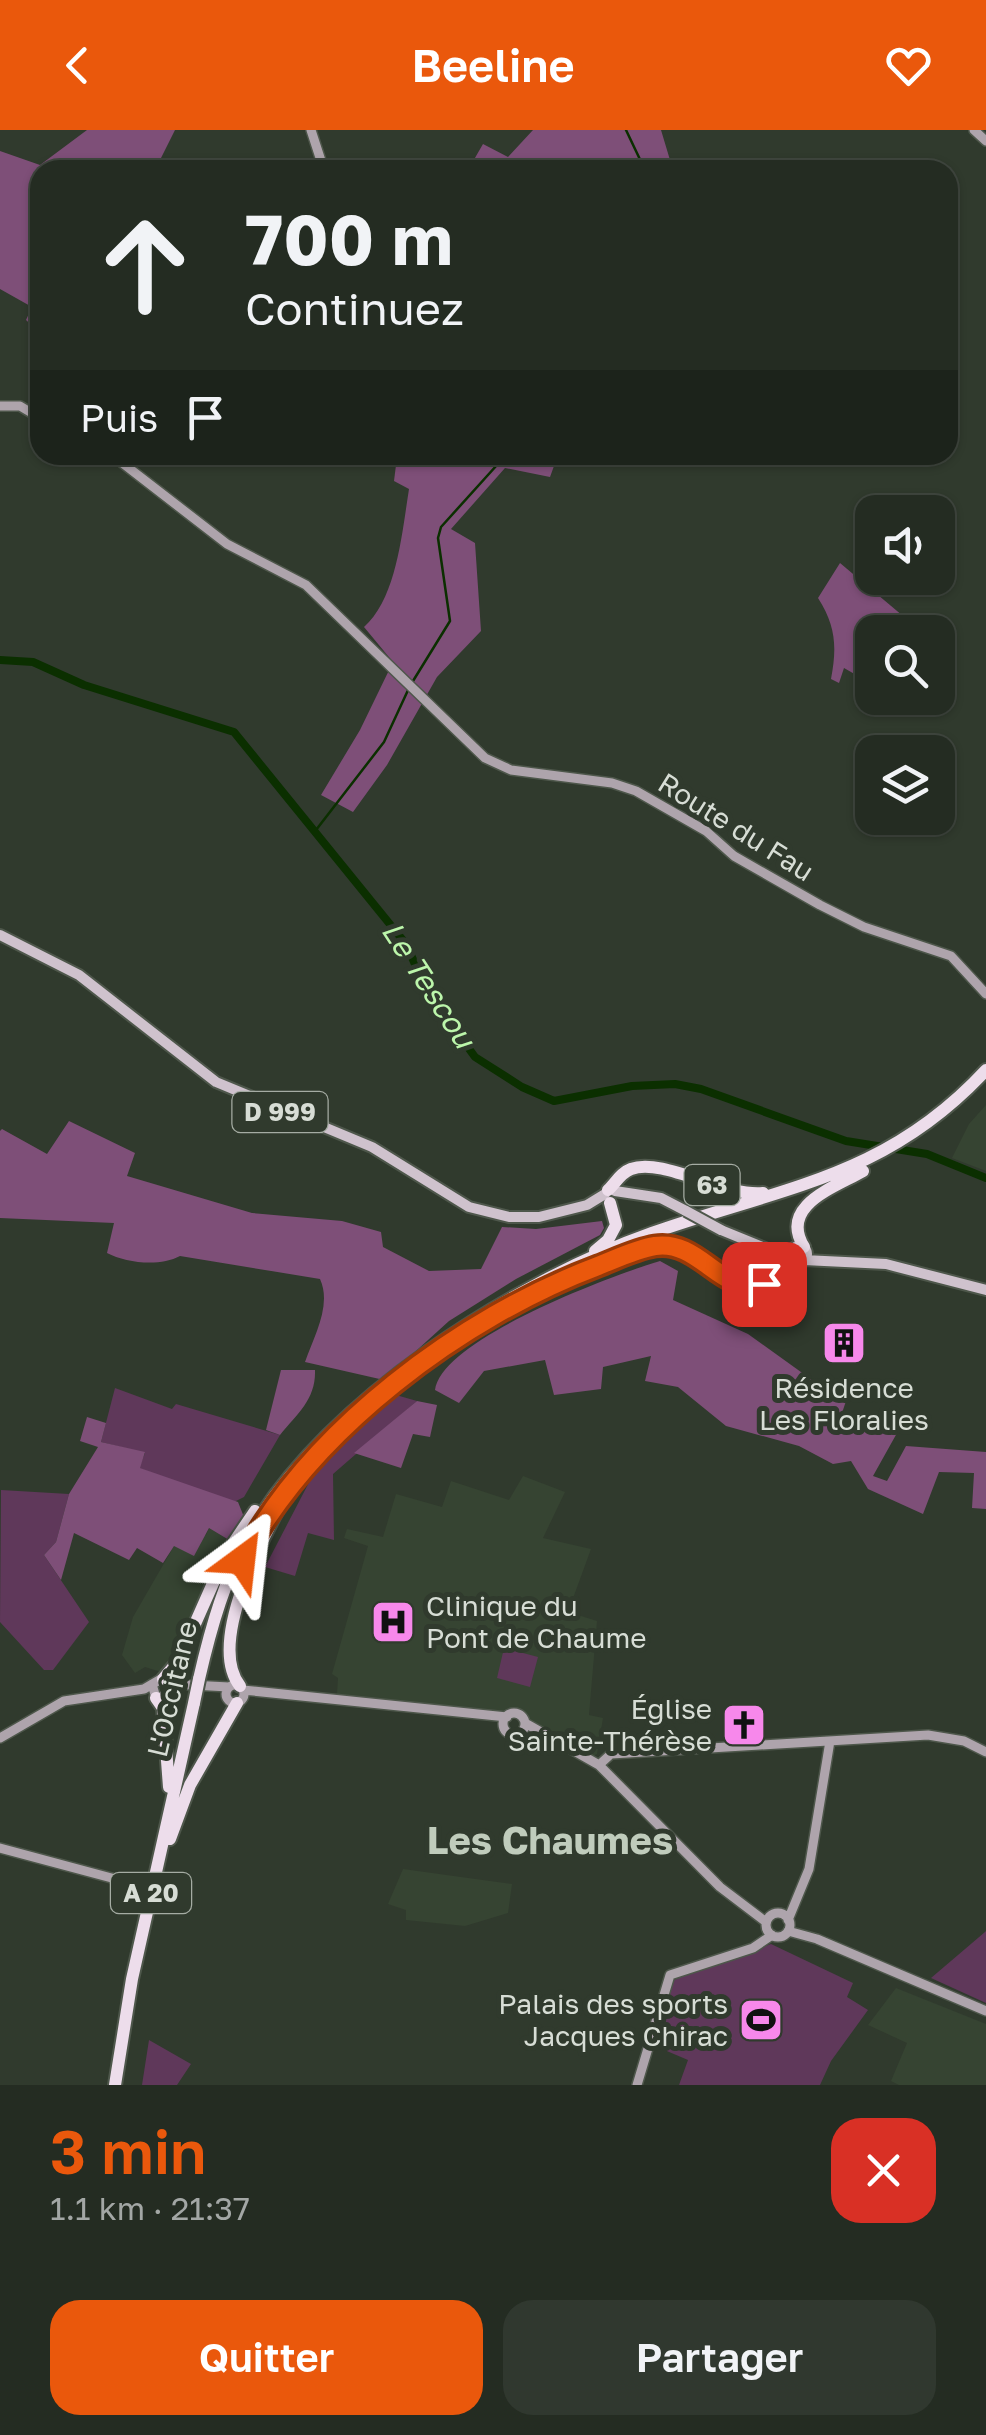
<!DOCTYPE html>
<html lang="fr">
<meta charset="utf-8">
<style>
:root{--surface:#242c22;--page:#30382f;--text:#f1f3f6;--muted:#a3a7a5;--line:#414840;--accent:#ea580c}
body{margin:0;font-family:"Golos Text",sans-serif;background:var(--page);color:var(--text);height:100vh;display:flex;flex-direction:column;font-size:38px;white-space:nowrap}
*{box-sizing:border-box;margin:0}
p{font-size:32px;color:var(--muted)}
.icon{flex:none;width:55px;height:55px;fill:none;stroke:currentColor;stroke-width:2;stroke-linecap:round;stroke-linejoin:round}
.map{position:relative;height:1955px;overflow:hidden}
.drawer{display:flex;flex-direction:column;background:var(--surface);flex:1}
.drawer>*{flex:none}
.hud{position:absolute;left:30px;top:30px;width:928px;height:305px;border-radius:30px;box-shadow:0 2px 8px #0004,0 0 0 2px var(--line);background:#242c22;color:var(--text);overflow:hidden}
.controls{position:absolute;left:855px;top:365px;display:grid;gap:20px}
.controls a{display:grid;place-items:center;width:100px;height:100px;border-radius:20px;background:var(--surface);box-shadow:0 2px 8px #0004,0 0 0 2px var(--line);font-size:50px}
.pin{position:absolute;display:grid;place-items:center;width:85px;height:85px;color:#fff;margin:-42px;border-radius:20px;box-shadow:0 5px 15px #0006}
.me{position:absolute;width:110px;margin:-55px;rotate:30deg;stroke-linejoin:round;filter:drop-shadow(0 0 8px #0008)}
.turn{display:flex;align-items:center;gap:35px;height:210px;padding:0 50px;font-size:45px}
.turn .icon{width:130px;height:130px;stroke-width:2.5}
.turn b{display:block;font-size:70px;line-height:85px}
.then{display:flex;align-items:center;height:95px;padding:0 50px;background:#0003;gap:20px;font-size:38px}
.round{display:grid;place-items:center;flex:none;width:105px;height:105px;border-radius:30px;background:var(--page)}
.summary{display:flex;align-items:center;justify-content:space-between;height:170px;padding:0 50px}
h1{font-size:60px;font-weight:600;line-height:75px;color:var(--accent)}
.cta{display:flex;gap:20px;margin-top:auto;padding:20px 50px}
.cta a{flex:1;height:115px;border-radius:30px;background:var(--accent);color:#fff;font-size:40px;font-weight:600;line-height:115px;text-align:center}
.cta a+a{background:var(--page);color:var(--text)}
header{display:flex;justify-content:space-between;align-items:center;height:130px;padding:0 50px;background:var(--accent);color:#fff;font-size:45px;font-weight:600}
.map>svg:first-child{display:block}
.built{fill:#364432}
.green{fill:#5f385a}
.forest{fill:#7e4f78}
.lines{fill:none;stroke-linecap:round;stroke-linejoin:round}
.stream{stroke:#0b2f00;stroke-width:2.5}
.river{stroke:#0b2f00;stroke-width:8}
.secondary-casing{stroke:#4e574b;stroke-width:12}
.primary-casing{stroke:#4e574b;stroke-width:14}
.highway-casing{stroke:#4e574b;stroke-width:16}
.secondary{stroke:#aea4ac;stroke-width:9}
.primary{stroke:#cfc2cd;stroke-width:10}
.highway{stroke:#edddeb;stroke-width:12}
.primary-bridge-casing{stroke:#4e574b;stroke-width:14;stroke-linecap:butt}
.highway-bridge-casing{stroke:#4e574b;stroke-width:16;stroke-linecap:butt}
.primary-bridge{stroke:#cfc2cd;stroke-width:10}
.highway-bridge{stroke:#edddeb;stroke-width:12}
.route-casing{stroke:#983908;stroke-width:25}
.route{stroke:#ea580c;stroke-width:18}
.labels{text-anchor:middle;stroke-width:10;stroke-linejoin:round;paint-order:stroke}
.shield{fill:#303a2d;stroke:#a5aca3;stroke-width:2.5}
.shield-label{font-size:25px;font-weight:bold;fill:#d7ddd5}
.street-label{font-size:28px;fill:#d7ddd5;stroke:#303a2d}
.poi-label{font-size:28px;fill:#d7ddd5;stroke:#303a2d;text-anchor:end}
.water-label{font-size:30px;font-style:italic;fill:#bcf6ab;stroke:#303a2d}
.district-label{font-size:38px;font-weight:bold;fill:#c0ccbc;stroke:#303a2d}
</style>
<header><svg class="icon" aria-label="back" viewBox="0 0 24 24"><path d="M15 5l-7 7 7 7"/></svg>Beeline<svg class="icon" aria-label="heart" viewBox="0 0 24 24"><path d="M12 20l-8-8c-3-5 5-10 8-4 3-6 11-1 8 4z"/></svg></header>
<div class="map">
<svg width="986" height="1955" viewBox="0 0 986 1955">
<rect width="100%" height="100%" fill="#303a2d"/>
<path class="built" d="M 986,975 L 986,1041 L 952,1028 L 969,994 Z
M 523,1346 L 565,1362 L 543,1408 L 591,1419 L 568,1482 L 597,1491 L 589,1585 L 603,1588 L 597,1624 L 592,1627 L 531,1594 L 497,1584 L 337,1564 L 338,1548 L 332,1544 L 368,1416 L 344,1408 L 347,1399 L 383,1407 L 396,1364 L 442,1377 L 451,1351 L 509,1370 Z
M 209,1398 L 229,1410 L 190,1503 L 169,1537 L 161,1542 L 145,1537 L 135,1543 L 122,1525 L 133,1487 L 174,1416 L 206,1405 Z
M 403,1739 L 512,1754 L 508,1783 L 465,1796 L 406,1790 L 406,1780 L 388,1774 Z
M 896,1858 L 986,1894 L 986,1955 L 899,1955 L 891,1951 L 907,1913 L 868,1895 Z"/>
<path class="green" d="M 115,1258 L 172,1279 L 176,1274 L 280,1305 L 244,1367 L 232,1373 L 139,1338 L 145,1323 L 101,1312 Z
M 396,1265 L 417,1271 L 333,1344 L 334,1410 L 308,1403 L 295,1446 L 265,1437 L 316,1339 Z
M 1,1360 L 69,1364 L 56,1412 L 44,1425 L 89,1492 L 53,1540 L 44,1540 L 0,1492 Z
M 504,1518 L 538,1527 L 530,1557 L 497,1548 Z
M 986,1801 L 986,1873 L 931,1848 L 985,1802 Z
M 771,1814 L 853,1853 L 847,1867 L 868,1880 L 831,1931 L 820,1955 L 679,1955 L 688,1930 L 655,1916 L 673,1850 Z
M 149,1910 L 191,1934 L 177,1955 L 142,1955 Z"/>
<path class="forest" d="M 87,0 L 175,0 L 160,30 L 128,40 L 40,40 L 40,203 L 26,190 L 32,177 L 0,159 L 0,21 L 40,35 Z
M 533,0 L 661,0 L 673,40 L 468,40 L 483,14 L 508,27 Z
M 391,325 L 558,325 L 550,347 L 505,338 L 451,399 L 475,413 L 481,501 L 437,547 L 387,635 L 353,682 L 321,665 L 360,600 L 393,532 L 364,497 C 397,468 402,402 409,359 L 394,351 L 397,327 Z
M 840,433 L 922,502 L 872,502 L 872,554 L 844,538 L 839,553 L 831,549 C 837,517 836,496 818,468 Z
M 69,991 L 135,1023 L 127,1046 L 252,1083 L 342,1091 L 381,1102 L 383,1117 L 429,1141 L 481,1139 L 502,1097 L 536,1099 L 602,1091 L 604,1098 L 600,1105 L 516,1149 L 449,1191 L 384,1250 L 305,1232 C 314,1206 332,1175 320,1149 L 180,1126 C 160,1137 126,1133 107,1123 L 114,1093 L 0,1088 L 0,1001 L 2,999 L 47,1024 Z
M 660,1131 L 678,1141 L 673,1170 L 748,1204 L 826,1260 L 847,1268 L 842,1283 L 897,1303 L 873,1346 L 887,1351 L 906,1316 L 986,1322 L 986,1379 L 972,1378 L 974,1343 L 939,1342 L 923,1384 L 868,1359 L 851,1331 L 833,1334 L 799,1316 L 726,1296 L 678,1257 L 645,1251 L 651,1226 L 603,1237 L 601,1259 L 554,1265 L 545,1230 L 484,1241 L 459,1273 L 435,1260 C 441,1209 613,1145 660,1131 Z
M 281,1240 L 315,1240 C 316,1269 298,1283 280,1305 L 266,1300 Z
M 417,1271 L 437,1275 L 430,1307 L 413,1304 L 401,1338 L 354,1323 Z
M 87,1287 L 106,1293 L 101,1312 L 145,1322 L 140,1338 L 238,1372 L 244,1387 L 229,1410 L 209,1398 L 194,1426 L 174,1416 L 163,1433 L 137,1418 L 129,1430 L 74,1403 L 61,1450 L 44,1425 L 56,1412 L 69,1364 L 98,1317 L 80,1311 Z"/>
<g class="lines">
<path class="stream" d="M 626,0 L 645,40
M 413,551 L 450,491 L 438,408 L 441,397 L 506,325
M 316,700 L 384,612 L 409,558"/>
<path class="river" d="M 0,530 L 33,532 L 84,555 L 234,602 L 406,814 L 427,861 L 475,927 L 522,957 L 554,971 L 632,956 L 675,954 L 701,959 L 846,1011 L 927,1024 L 986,1048"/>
<defs>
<path id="secondary" d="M 311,0 L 324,40
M 974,0 L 986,11
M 0,276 L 20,276 L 40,288
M 112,325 L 227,414 L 306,455 L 485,628 L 511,640 L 612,653 L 636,661 L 706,701 L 734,726 L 820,775 L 864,797 L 951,826 L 986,864
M 172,1554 L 229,1557
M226 1564a9 9 0 1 1 18 0a9 9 0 1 1-18 0Z
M 243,1560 L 507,1587
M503 1594a11 11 0 1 1 22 0a11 11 0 1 1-22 0Z
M 525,1593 L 599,1635 L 720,1757 L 766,1792
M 0,1608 L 64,1571 L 144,1559 L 161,1549 L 171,1555 L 170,1565 L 156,1568 L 152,1554
M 599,1635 L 611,1624 L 928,1605 L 964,1611 L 986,1622
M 0,1718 L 134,1754
M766 1795a12 12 0 1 1 24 0a12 12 0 1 1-24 0Z
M 788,1790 L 809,1739 L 830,1611
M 788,1801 L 817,1809 L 986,1881
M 637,1955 L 670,1845 L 753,1818 L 772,1805"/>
<path id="primary" d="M 0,805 L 79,845 L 216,952 L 372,1017 L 469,1077 L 509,1087 L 539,1087 L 587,1075 L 605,1064
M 615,1061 L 661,1068 L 686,1081
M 721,1100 L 794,1130
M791 1124a8 8 0 1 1 16 0a8 8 0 1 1-16 0Z
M 804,1130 L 886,1134 L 986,1160"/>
<path id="highway" d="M 608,1060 C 616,1053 620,1043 631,1039 C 663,1027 724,1067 763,1063
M 804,1117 C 778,1075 836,1057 863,1041
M 595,1121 L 608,1110 L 616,1095 L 610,1073
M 565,1148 C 596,1137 635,1113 669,1115 C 703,1117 724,1163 758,1156 C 774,1152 783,1138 798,1132
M 163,1549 L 179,1530 L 226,1424 L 255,1381
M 199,1549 C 211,1497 225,1447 252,1400 C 329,1270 511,1153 652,1103 C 782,1057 886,1048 986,940
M 240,1556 C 204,1510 271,1392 294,1349
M 156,1568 L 163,1578 L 169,1657
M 170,1709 L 190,1655 L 237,1573
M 115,1955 L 132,1849 L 194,1573"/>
</defs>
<use href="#secondary" class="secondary-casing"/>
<use href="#primary" class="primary-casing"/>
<use href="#highway" class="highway-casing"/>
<use href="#secondary" class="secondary"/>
<use href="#primary" class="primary"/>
<use href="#highway" class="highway"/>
<defs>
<path id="primary-bridge" d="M 686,1081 L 721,1100"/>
<path id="highway-bridge" d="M 194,1573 L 199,1549"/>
</defs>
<use href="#primary-bridge" class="primary-bridge-casing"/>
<use href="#highway-bridge" class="highway-bridge-casing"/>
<use href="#primary-bridge" class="primary-bridge"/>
<use href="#highway-bridge" class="highway-bridge"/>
</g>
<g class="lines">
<defs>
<path id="route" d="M 242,1430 C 310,1300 462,1187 598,1136 C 616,1129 636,1119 655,1116 C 700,1109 722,1167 764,1154"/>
</defs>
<use href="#route" class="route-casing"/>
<use href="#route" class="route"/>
</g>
<defs>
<symbol id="building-square" viewBox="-11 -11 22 22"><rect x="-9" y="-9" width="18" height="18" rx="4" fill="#f788eb" stroke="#303a2d"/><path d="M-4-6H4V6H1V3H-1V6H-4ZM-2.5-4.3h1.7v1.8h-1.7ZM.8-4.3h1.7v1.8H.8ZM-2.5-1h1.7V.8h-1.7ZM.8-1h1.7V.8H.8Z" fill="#111"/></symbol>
<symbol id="hospital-square" viewBox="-11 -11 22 22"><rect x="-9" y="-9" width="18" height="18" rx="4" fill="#f788eb" stroke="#303a2d"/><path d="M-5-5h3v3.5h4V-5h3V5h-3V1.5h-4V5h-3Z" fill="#111"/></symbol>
<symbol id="church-square" viewBox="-11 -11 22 22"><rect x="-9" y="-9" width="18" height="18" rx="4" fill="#f788eb" stroke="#303a2d"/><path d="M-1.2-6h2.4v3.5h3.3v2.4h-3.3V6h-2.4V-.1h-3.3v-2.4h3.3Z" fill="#111"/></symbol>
<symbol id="stadium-square" viewBox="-11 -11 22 22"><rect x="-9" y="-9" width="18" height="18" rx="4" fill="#f788eb" stroke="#303a2d"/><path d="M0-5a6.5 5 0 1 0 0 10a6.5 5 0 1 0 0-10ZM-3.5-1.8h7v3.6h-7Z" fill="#111"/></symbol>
</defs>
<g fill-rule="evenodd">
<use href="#building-square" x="819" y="1188" width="50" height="50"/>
<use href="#hospital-square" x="368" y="1467" width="50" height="50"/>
<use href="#church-square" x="719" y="1570" width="50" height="50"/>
<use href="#stadium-square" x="736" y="1865" width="50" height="50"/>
</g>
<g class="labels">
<g class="shield">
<rect x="232.5" y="962" width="95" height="40" rx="8"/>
<rect x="684.5" y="1035" width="55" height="40" rx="8"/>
<rect x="111" y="1743" width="80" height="40" rx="8"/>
</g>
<g class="shield-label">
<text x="280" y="991">D 999</text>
<text x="712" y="1064">63</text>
<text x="151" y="1772">A 20</text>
</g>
<g class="street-label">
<text transform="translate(736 697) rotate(32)" y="10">Route du Fau</text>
<text transform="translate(172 1559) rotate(-77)" y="10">L'Occitane</text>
</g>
<g class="poi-label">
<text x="844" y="1268" text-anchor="middle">Résidence<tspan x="844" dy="32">Les Floralies</tspan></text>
<text x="426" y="1486" text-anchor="start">Clinique du<tspan x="426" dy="32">Pont de Chaume</tspan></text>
<text x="712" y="1589">Église<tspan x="712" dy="32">Sainte-Thérèse</tspan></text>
<text x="728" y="1884">Palais des sports<tspan x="728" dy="32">Jacques Chirac</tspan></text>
</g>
<g class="water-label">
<text transform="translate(428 855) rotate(57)" y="10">Le Tescou</text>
</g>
<g class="district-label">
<text x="550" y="1724">Les Chaumes</text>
</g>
</g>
</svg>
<div class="controls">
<a><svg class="icon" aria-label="sound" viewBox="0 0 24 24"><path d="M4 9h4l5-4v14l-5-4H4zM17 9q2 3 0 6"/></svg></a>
<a><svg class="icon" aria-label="search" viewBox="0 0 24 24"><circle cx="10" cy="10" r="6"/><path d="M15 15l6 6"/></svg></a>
<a><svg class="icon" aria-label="layers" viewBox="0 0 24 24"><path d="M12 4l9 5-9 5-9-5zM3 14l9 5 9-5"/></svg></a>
</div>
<div class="pin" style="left:764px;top:1154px;background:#d93025"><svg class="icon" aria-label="arrive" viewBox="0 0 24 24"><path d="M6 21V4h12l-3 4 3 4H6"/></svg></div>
<svg class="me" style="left:242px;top:1430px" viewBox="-20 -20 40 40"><path d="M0-17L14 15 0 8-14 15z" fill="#ea580c" stroke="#fff" stroke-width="4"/></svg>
<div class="hud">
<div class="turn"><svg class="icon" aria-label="ahead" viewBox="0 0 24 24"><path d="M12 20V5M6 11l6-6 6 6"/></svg><div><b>700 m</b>Continuez</div></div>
<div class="then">Puis<svg class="icon" aria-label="arrive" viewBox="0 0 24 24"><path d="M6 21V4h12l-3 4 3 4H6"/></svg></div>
</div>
</div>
<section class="drawer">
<div class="summary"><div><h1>3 min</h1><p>1.1 km · 21:37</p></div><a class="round" style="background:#d93025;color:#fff"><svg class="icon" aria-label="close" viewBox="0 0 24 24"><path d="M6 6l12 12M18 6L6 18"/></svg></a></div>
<div class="cta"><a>Quitter</a><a>Partager</a></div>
</section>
